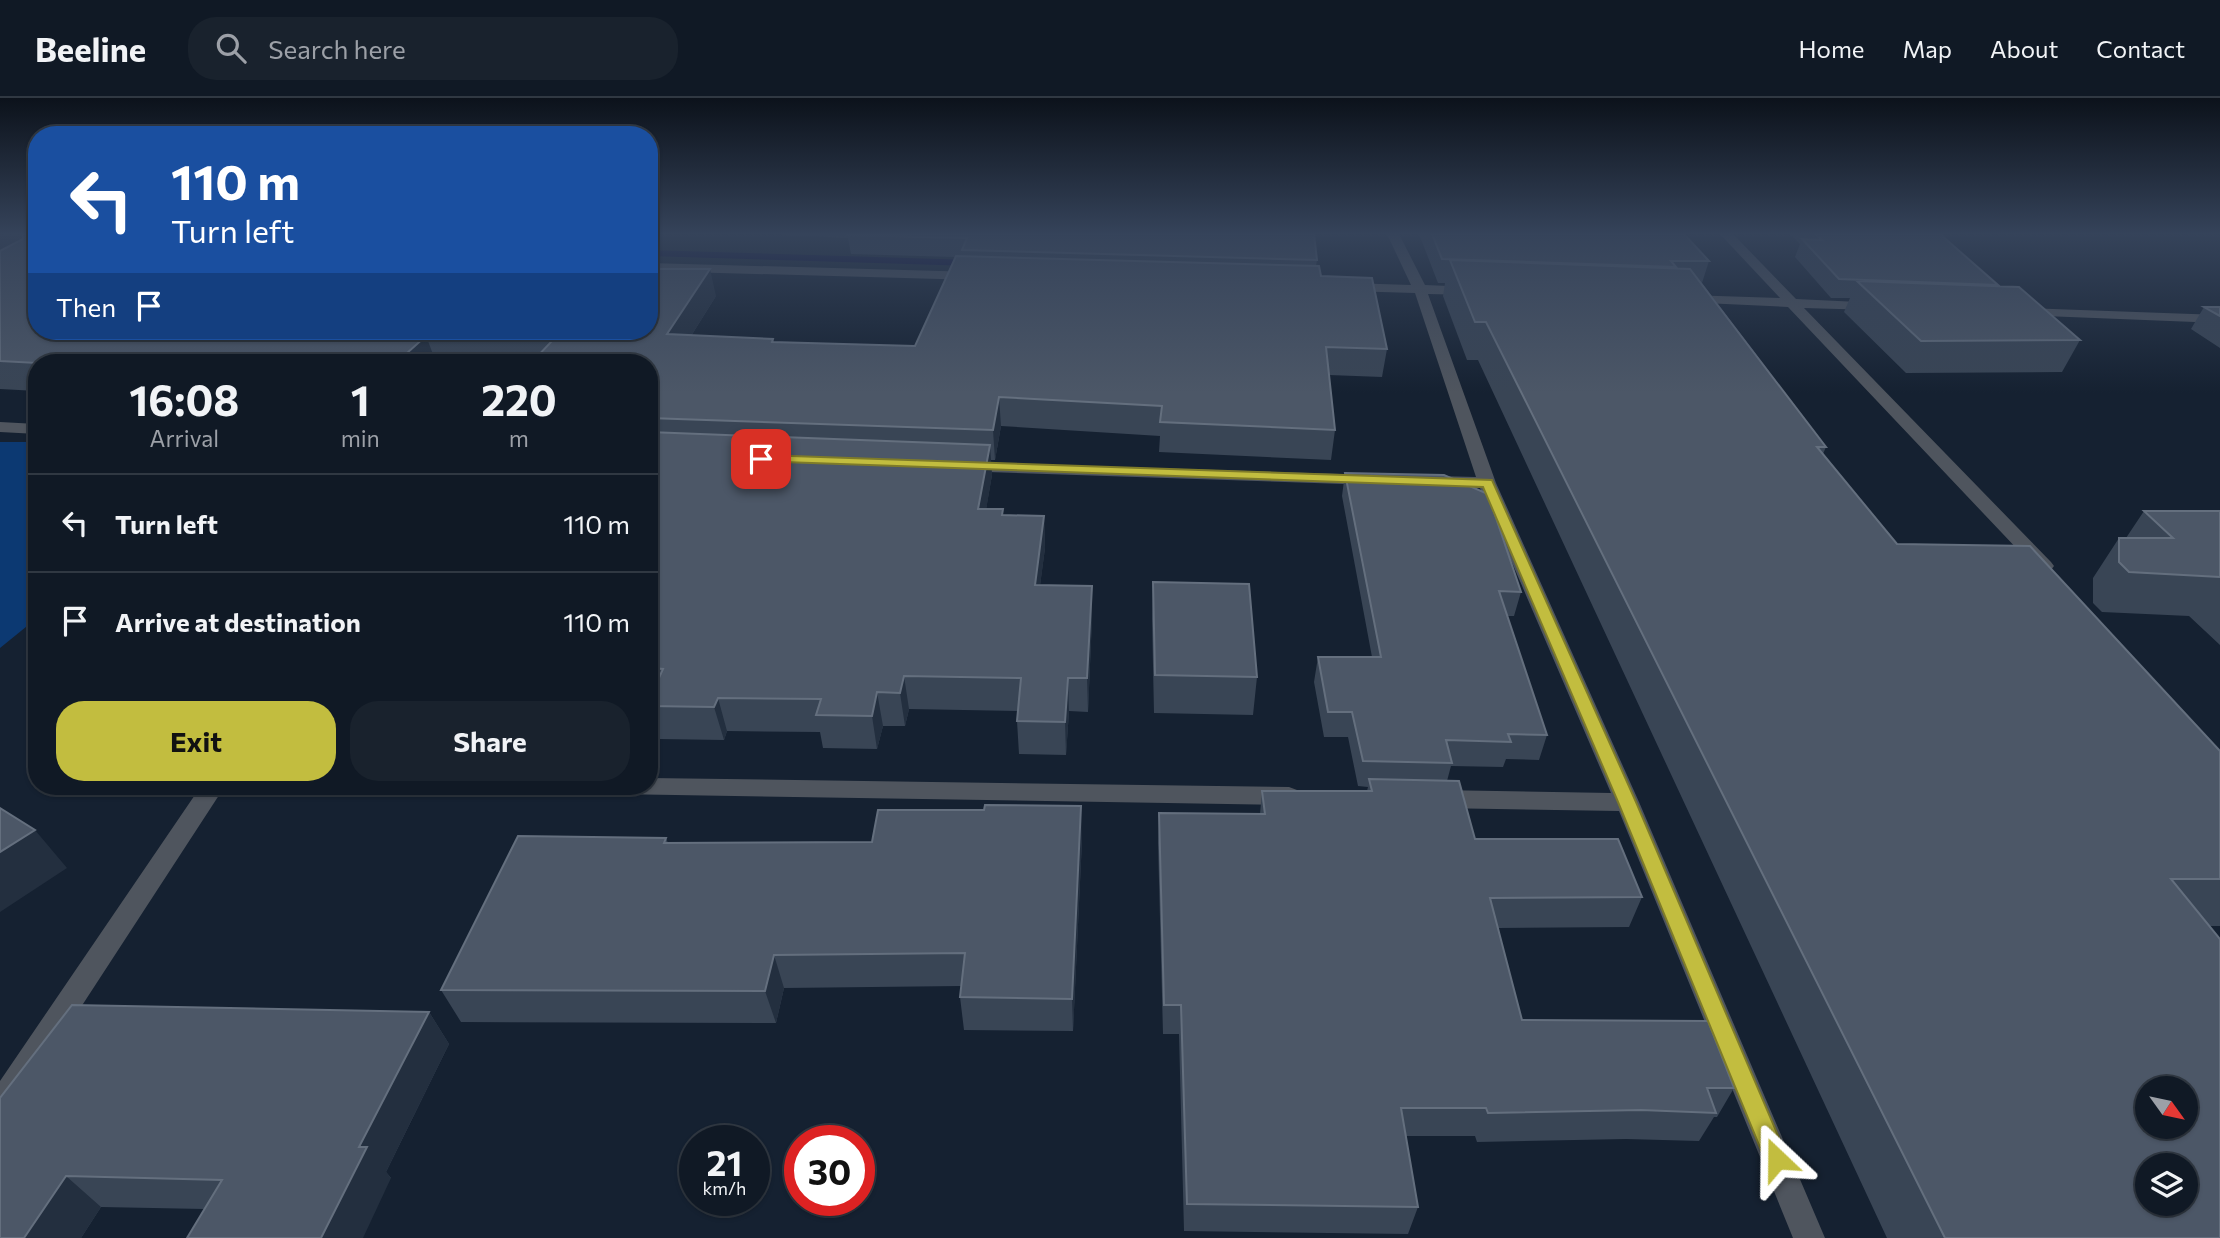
<!DOCTYPE html>
<style>
:root{--surface:#101925;--page:#19222d;--text:#f1f3f6;--muted:#9ca0a7;--line:#303842;--accent:#c2bd3f}
body{margin:0;font-family:Commissioner,sans-serif;background:var(--page);color:var(--text);height:100vh;display:flex;flex-direction:column;font-size:26px;white-space:nowrap}
*{box-sizing:border-box;margin:0}
p{font-size:23px;color:var(--muted)}
.icon{flex:none;width:38px;height:38px;fill:none;stroke:currentColor;stroke-width:2;stroke-linecap:round;stroke-linejoin:round}
.map{position:relative;flex:1;overflow:hidden}
.sheet{position:absolute;left:28px;top:256px;width:630px;height:441px;display:flex;flex-direction:column;background:var(--surface);border-radius:28px;box-shadow:0 2px 5px #0004,0 0 0 2px var(--line)}
.sheet>*{flex:none}
.hud{position:absolute;left:28px;top:28px;width:630px;height:214px;border-radius:28px;box-shadow:0 2px 5px #0004,0 0 0 2px var(--line);background:#1a4fa0;color:#fff;overflow:hidden}
.needle{width:46px;rotate:123deg}
.fabs{position:absolute;left:2135px;top:978px;display:grid;gap:14px}
.fabs a{display:grid;place-items:center;width:63px;height:63px;border-radius:50%;background:var(--surface);box-shadow:0 2px 5px #0004,0 0 0 2px var(--line);font-size:35px}
.speed{position:absolute;left:679px;top:1027px;display:flex;gap:14px;font-size:35px;font-weight:700;text-align:center}
.speed>*{display:grid;place-content:center;width:91px;height:91px;border-radius:50%;background:var(--surface);box-shadow:0 2px 5px #0004,0 0 0 2px var(--line);line-height:1}
.speed small{font-size:18px;font-weight:400}
.speed .limit{border:10px solid #d22;background:#fff;color:#111}
.pin{position:absolute;display:grid;place-items:center;width:60px;height:60px;color:#fff;margin:-30px;border-radius:14px;box-shadow:0 4px 10px #0006}
.me{position:absolute;width:77px;margin:-38px;rotate:337deg;stroke-linejoin:round;filter:drop-shadow(0 0 5px #0008)}
.turn{display:flex;align-items:center;gap:24px;height:147px;padding:0 28px;font-size:32px}
.turn .icon{width:91px;height:91px;stroke-width:2.5}
.turn b{display:block;font-size:49px;line-height:60px}
.then{display:flex;align-items:center;height:66px;padding:0 28px;background:#0003;gap:14px;font-size:26px}
.eta{display:flex;justify-content:space-evenly;align-items:center;height:119px;text-align:center}
.eta b{font-size:42px;font-weight:700;line-height:49px}
.action{display:flex;gap:14px;margin-top:auto;padding:14px 28px}
.action a{flex:1;height:80px;border-radius:28px;background:var(--accent);color:#111;font-size:28px;font-weight:700;line-height:80px;text-align:center}
.action a+a{background:var(--page);color:var(--text)}
ul{padding:0;list-style:none}
li{display:flex;align-items:center;gap:21px;height:98px;padding:0 28px;border-top:2px solid var(--line)}
li div{flex:1}
li b{display:block;font-size:26px}
li em{font-style:normal}
header{display:flex;align-items:center;gap:42px;box-sizing:border-box;height:98px;padding:0 35px;background:var(--surface);border-bottom:2px solid var(--line)}
header strong{font-size:33px}
nav{display:flex;gap:38px;margin-inline-start:auto;font-size:24px}
.search{width:490px;height:63px;background:var(--page);display:flex;align-items:center;gap:18px;box-sizing:border-box;padding:0 24px;border-radius:28px;color:var(--muted);font-size:26px}
.map>svg:first-child{display:block}
.green{fill:#0c3972}
.lines{fill:none;stroke-linecap:round;stroke-linejoin:round}
.stream{fill:#003;fill-rule:evenodd}
.minor{fill:#4f555e;fill-rule:evenodd}
.wall{fill:#394555}
.shaded-wall{fill:#232f3f}
.building{fill:#4c5767;stroke:#646f7e;stroke-width:2;fill-rule:evenodd}
.route{fill:#c2bd3f;stroke:#7e7b29;stroke-width:2}
</style>
<header>
<strong>Beeline</strong>
<div class="search"><svg class="icon" aria-label="search" viewBox="0 0 24 24"><circle cx="10" cy="10" r="6"/><path d="M15 15l6 6"/></svg>Search here</div>
<nav><a>Home</a><a>Map</a><a>About</a><a>Contact</a></nav>
</header>
<div class="map">
<svg width="2220" height="1140" viewBox="0 0 2220 1140">
<rect width="100%" height="100%" fill="#152131"/>
<path class="green" d="M 0,344 L 37,344 L 37,520 L 0,550 Z"/>
<g class="lines">
<path class="stream" d="M 649,152 L 972,162 L 977,165 L 972,168 L 649,158 Z"/>
<path class="minor" d="M 1387,136 L 1399,136 L 1425,187 L 1473,189 L 1480,193 L 1473,197 L 1428,196 L 1496,385 L 1639,704 L 1825,1140 L 1793,1140 L 1619,713 L 1437,710 L 1429,707 L 1425,701 L 1429,695 L 1437,692 L 1611,695 L 1480,390 L 1434,388 L 1425,383 L 1434,378 L 1476,379 L 1415,195 L 1348,193 L 1341,189 L 1348,185 L 1411,187 Z
M 1720,136 L 1733,136 L 1796,201 L 1880,205 L 1882,208 L 1875,212 L 1804,210 L 2051,464 L 2054,468 L 2051,472 L 2037,472 L 1788,209 L 1682,204 L 1680,201 L 1687,197 L 1780,200 Z
M 649,165 L 976,174 L 983,178 L 976,182 L 649,173 Z
M 2023,210 L 2220,217 L 2220,225 L 2018,217 L 2018,211 Z
M 0,324 L 37,326 L 37,336 L 0,334 Z
M 965,364 L 1373,377 L 1382,382 L 1373,387 L 959,373 L 956,369 L 959,365 Z
M 649,680 L 1289,689 L 1297,692 L 1301,698 L 1297,704 L 1289,707 L 615,696 L 607,694 L 603,688 L 649,688 Z
M 201,688 L 225,688 L 10,1018 L 0,1022 L 0,983 Z"/>
</g>
<path class="wall" d="M 0,136 L 37,233 L 649,233 L 716,198 L 691,238 L 773,241 L 774,244 L 915,248 L 955,159 L 851,156 L 848,140 L 785,137 L 784,136 L 1314,136 L 1317,162 L 1316,168 L 1321,178 L 1387,251 L 1382,279 L 1329,277 L 1335,332 L 1331,362 L 1159,354 L 1160,338 L 1001,328 L 995,362 L 991,362 L 992,377 L 986,411 L 1003,411 L 1003,417 L 1044,418 L 1045,450 L 1040,487 L 1092,520 L 1088,614 L 1069,613 L 1066,657 L 1019,656 L 1017,623 L 1018,613 L 909,611 L 905,628 L 883,628 L 877,651 L 823,650 L 820,634 L 727,633 L 724,642 L 658,641 L 649,616 L 649,264 L 37,264 L 37,293 L 0,291 Z
M 1419,136 L 1684,136 L 1709,163 L 1702,185 L 1826,349 L 1823,356 L 1897,446 L 2220,653 L 2220,828 L 2209,828 L 2220,1140 L 1887,1140 L 1478,262 L 1467,262 L 1443,198 L 1445,185 L 1438,185 Z
M 1790,136 L 1940,136 L 1998,187 L 1997,188 L 2080,242 L 2062,274 L 1906,275 L 1844,214 L 1850,200 L 1831,200 L 1795,159 L 1800,146 Z
M 2204,209 L 2220,209 L 2220,250 L 2191,231 Z
M 1345,375 L 1521,494 L 1514,518 L 1507,518 L 1547,637 L 1539,662 L 1506,661 L 1503,669 L 1451,668 L 1447,683 L 1475,741 L 1642,799 L 1629,829 L 1498,830 L 1522,922 L 1734,990 L 1717,1019 L 1714,1019 L 1699,1043 L 1626,1041 L 1477,1044 L 1475,1038 L 1406,1038 L 1418,1109 L 1408,1136 L 1184,1133 L 1179,936 L 1163,936 L 1158,745 L 1159,715 L 1260,716 L 1262,693 L 1367,693 L 1368,689 L 1358,688 L 1348,639 L 1324,639 L 1314,584 L 1318,559 L 1372,559 L 1342,398 Z
M 2144,413 L 2220,413 L 2220,547 L 2189,518 L 2102,514 L 2093,505 L 2093,480 L 2119,440 L 2126,440 Z
M 1153,484 L 1257,579 L 1253,617 L 1154,615 L 1152,521 Z
M 666,740 L 668,745 L 872,744 L 1082,742 L 1073,933 L 964,932 L 960,899 L 961,888 L 784,890 L 776,925 L 461,924 L 441,892 Z
M 429,914 L 449,946 L 386,1074 L 391,1080 L 204,1111 L 101,1109 L 81,1140 L 0,1000 Z"/>
<path class="shaded-wall" d="M 4,136 L 24,136 L 34,154 L 0,172 L 0,138 Z
M 710,171 L 716,198 L 674,265 L 667,236 Z
M 459,233 L 490,233 L 485,240 L 459,239 L 458,234 Z
M 426,238 L 436,264 L 397,264 Z
M 123,255 L 128,264 L 108,264 Z
M 999,299 L 1001,328 L 995,362 L 993,332 Z
M 990,347 L 992,377 L 981,442 L 978,411 Z
M 1044,418 L 1045,450 L 1036,519 L 1035,487 Z
M 1092,488 L 1092,520 L 1088,614 L 1087,580 Z
M 904,578 L 909,611 L 905,628 L 900,595 Z
M 1068,580 L 1069,613 L 1066,657 L 1065,624 Z
M 877,594 L 883,628 L 877,651 L 872,618 Z
M 718,600 L 727,633 L 724,642 L 714,609 Z
M 1081,708 L 1082,742 L 1073,933 L 1072,901 Z
M 35,732 L 67,770 L 0,814 L 0,754 Z
M 774,857 L 784,890 L 776,925 L 765,893 Z
M 429,914 L 449,946 L 386,1074 L 391,1080 L 363,1140 L 321,1140 L 359,1049 Z
M 66,1078 L 101,1109 L 81,1140 L 24,1140 Z"/>
<path class="building" d="M 23,136 L 37,136 L 37,233 L 459,233 L 458,234 L 459,238 L 477,237 L 480,233 L 649,233 L 649,171 L 710,171 L 667,236 L 773,241 L 772,244 L 915,248 L 956,158 L 1319,168 L 1321,178 L 1372,180 L 1387,251 L 1326,249 L 1335,332 L 1160,324 L 1162,308 L 999,299 L 993,332 L 649,320 L 649,264 L 532,264 L 553,242 L 426,238 L 397,264 L 123,255 L 108,264 L 37,264 L 37,265 L 0,263 L 0,153 L 23,141 Z
M 849,136 L 1314,136 L 1317,162 L 962,152 L 967,140 L 848,137 Z
M 1432,136 L 1684,136 L 1709,163 L 1671,163 L 1676,169 L 1442,161 Z
M 1815,136 L 1940,136 L 1998,187 L 1839,181 L 1802,141 L 1822,142 Z
M 1450,162 L 1690,171 L 1826,349 L 1817,349 L 1897,446 L 2030,448 L 2220,653 L 2220,781 L 2171,781 L 2220,841 L 2220,1140 L 1945,1140 L 1486,224 L 1475,224 ZM 2147,990 L 2186,990 L 2186,1029 L 2147,1029 ZM 2147,1068 L 2186,1068 L 2186,1106 L 2147,1106 Z
M 1857,183 L 2019,189 L 2080,242 L 1921,243 Z
M 2204,209 L 2220,209 L 2220,218 Z
M 649,334 L 990,347 L 978,411 L 1003,411 L 1002,417 L 1044,418 L 1035,487 L 1092,488 L 1087,580 L 1068,580 L 1065,624 L 1017,623 L 1021,580 L 904,578 L 900,595 L 877,594 L 872,618 L 816,617 L 821,601 L 718,600 L 714,609 L 649,608 L 649,602 L 663,571 L 649,570 Z
M 1345,375 L 1444,377 L 1488,396 L 1521,494 L 1499,493 L 1547,637 L 1508,636 L 1511,644 L 1446,642 L 1452,665 L 1363,663 L 1352,614 L 1328,614 L 1318,559 L 1381,559 Z
M 2144,413 L 2220,413 L 2220,479 L 2129,474 L 2119,464 L 2119,440 L 2173,440 Z
M 1153,484 L 1249,486 L 1257,579 L 1155,577 Z
M 1369,681 L 1459,683 L 1475,741 L 1618,741 L 1642,799 L 1490,800 L 1522,922 L 1708,923 L 1734,990 L 1707,990 L 1716,1015 L 1641,1012 L 1488,1015 L 1486,1010 L 1401,1010 L 1418,1109 L 1187,1106 L 1181,907 L 1164,907 L 1159,715 L 1265,716 L 1262,693 L 1372,693 Z
M 985,707 L 1081,708 L 1072,901 L 960,899 L 965,855 L 774,857 L 765,893 L 441,892 L 518,738 L 666,740 L 664,745 L 872,744 L 878,712 L 984,712 Z
M 0,710 L 35,732 L 0,754 Z
M 72,907 L 429,914 L 359,1049 L 367,1049 L 321,1140 L 187,1140 L 222,1082 L 66,1078 L 24,1140 L 0,1140 L 0,1000 Z"/>
<linearGradient id="sky" x2="0" y2="1"><stop stop-color="#0c121b"/><stop offset="0.46" stop-color="#35435a"/><stop offset="1" stop-color="#35435a" stop-opacity="0"/></linearGradient>
<rect width="2220" height="295" fill="url(#sky)"/>
<path class="route" d="M 761,357 L 1492,382 L 1636,704 L 1788,1061 L 1785,1069 L 1777,1072 L 1768,1069 L 1618,704 L 1483,389 L 756,363 L 754,361 Z"/>
</svg>
<div class="fabs">
<a><svg class="needle" viewBox="-14 -14 28 28"><path d="M0-13l5 13h-10z" fill="#e53935"/><path d="M0 13l5-13h-10z" fill="#9ca0a7"/></svg></a>
<a><svg class="icon" aria-label="layers" viewBox="0 0 24 24"><path d="M12 4l9 5-9 5-9-5zM3 14l9 5 9-5"/></svg></a>
</div>
<div class="speed"><div>21<small>km/h</small></div><div class="limit">30</div></div>
<div class="pin" style="left:761px;top:361px;background:#d93025"><svg class="icon" aria-label="arrive" viewBox="0 0 24 24"><path d="M6 21V4h12l-3 4 3 4H6"/></svg></div>
<svg class="me" style="left:1777px;top:1061px" viewBox="-20 -20 40 40"><path d="M0-17L14 15 0 8-14 15z" fill="#c2bd3f" stroke="#fff" stroke-width="4"/></svg>
<div class="hud">
<div class="turn"><svg class="icon" aria-label="left" viewBox="0 0 24 24"><path d="M17 20v-9H6M10 6l-5 5 5 5"/></svg><div><b>110 m</b>Turn left</div></div>
<div class="then">Then<svg class="icon" aria-label="arrive" viewBox="0 0 24 24"><path d="M6 21V4h12l-3 4 3 4H6"/></svg></div>
</div>
<section class="sheet">
<div class="eta">
<div><b>16:08</b><p>Arrival</p></div>
<div><b>1</b><p>min</p></div>
<div><b>220</b><p>m</p></div>
</div>
<ul>
<li><svg class="icon" aria-label="left" viewBox="0 0 24 24"><path d="M17 20v-9H6M10 6l-5 5 5 5"/></svg><div><b>Turn left</b></div><em>110 m</em></li>
<li><svg class="icon" aria-label="arrive" viewBox="0 0 24 24"><path d="M6 21V4h12l-3 4 3 4H6"/></svg><div><b>Arrive at destination</b></div><em>110 m</em></li>
</ul>
<div class="action"><a>Exit</a><a>Share</a></div>
</section>
</div>
